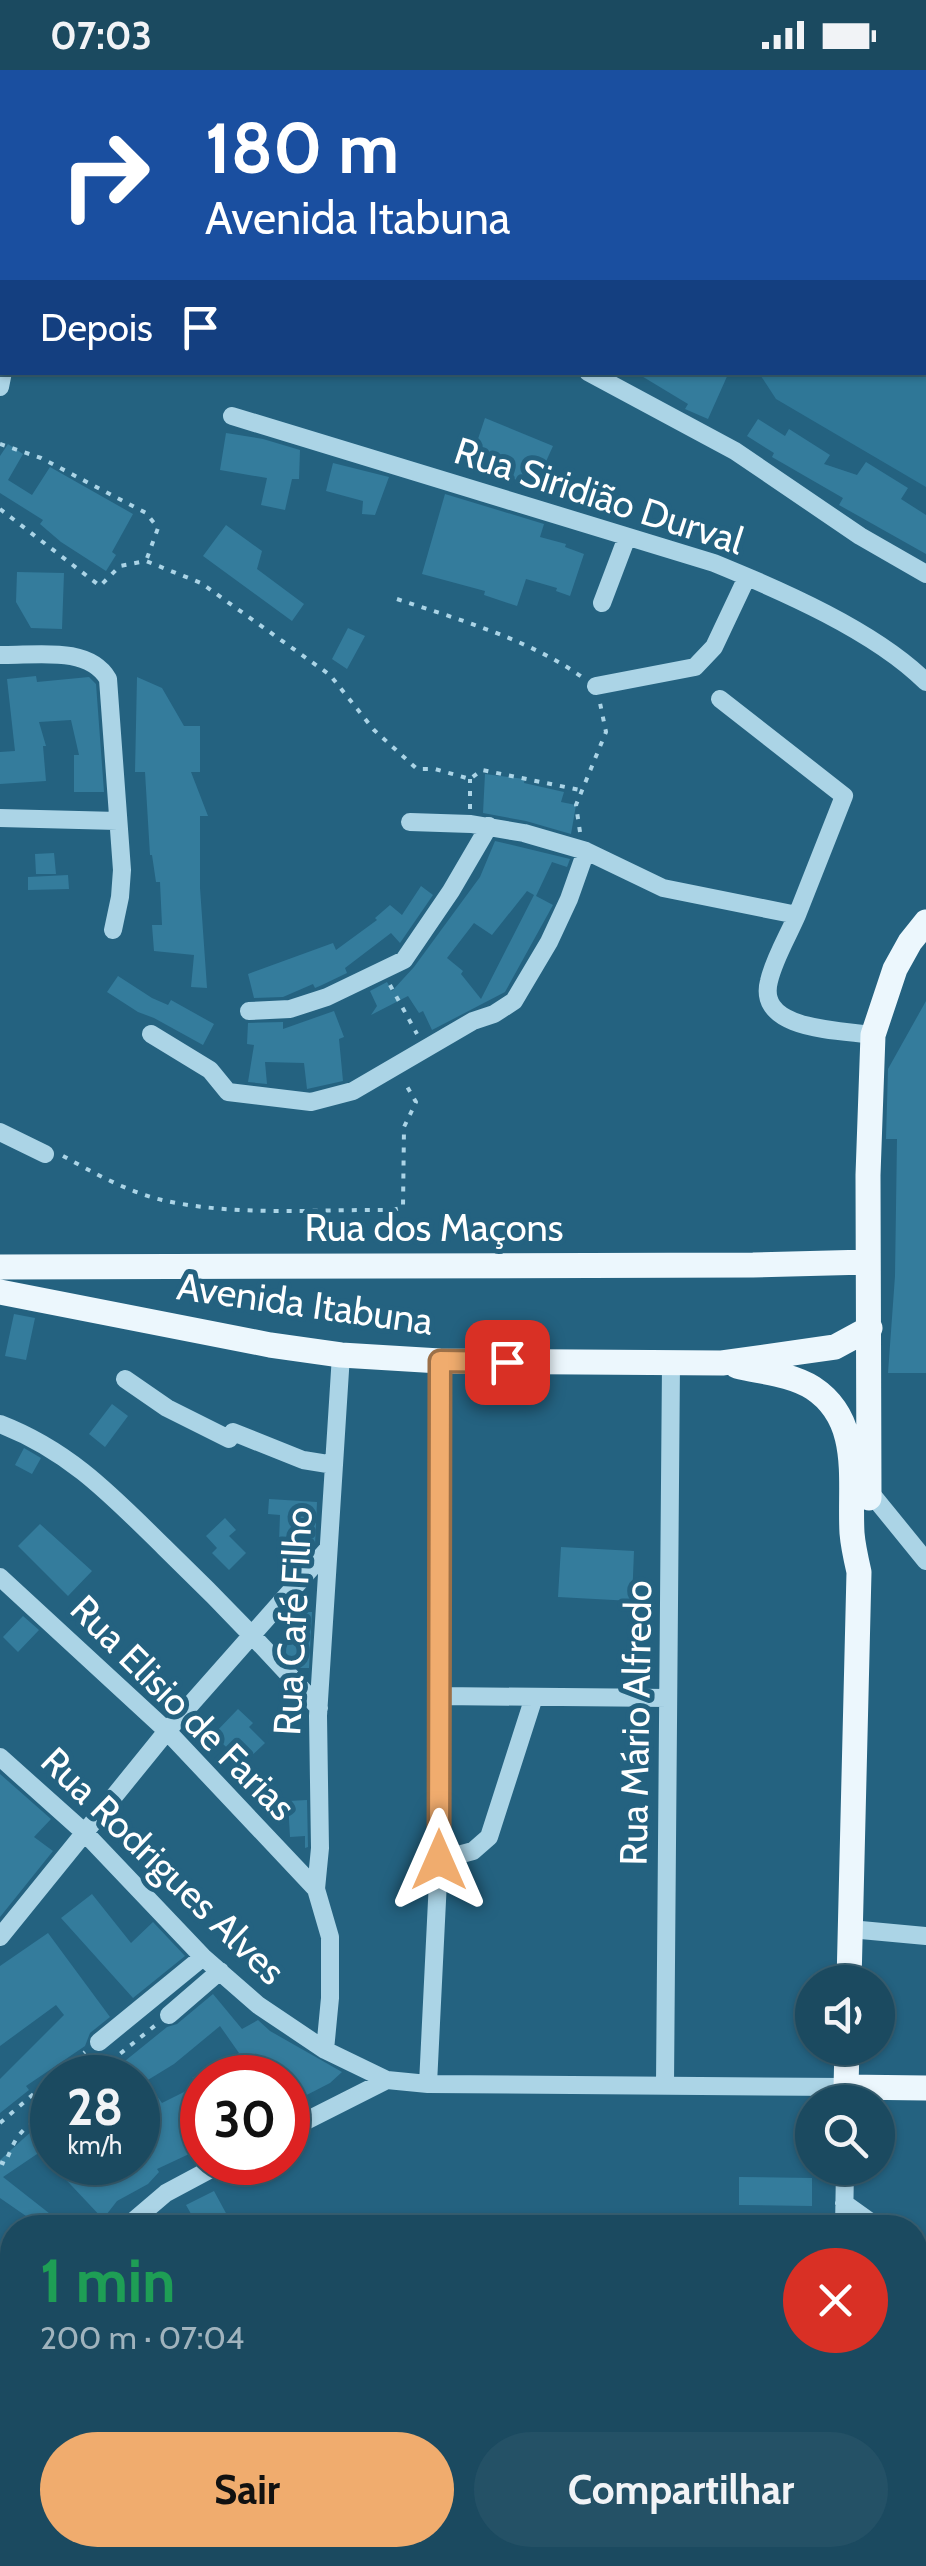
<!DOCTYPE html>
<html lang="pt">
<meta charset="utf-8">
<style>
:root{--surface:#1b4a60;--page:#245166;--text:#f1f3f6;--muted:#a0b3bd;--line:#396275;--accent:#f0ac6e}
body{margin:0;font-family:Cabin,sans-serif;background:var(--page);color:var(--text);height:100vh;display:flex;flex-direction:column;font-size:38px;white-space:nowrap}
*{box-sizing:border-box;margin:0}
p{font-size:32px;color:var(--muted)}
.icon{flex:none;width:55px;height:55px;fill:none;stroke:currentColor;stroke-width:2;stroke-linecap:round;stroke-linejoin:round}
.map{position:relative;flex:1;overflow:hidden}
.sheet{position:absolute;left:0px;top:2145px;width:928px;height:352px;display:flex;flex-direction:column;background:var(--surface);border-radius:40px 40px 0 0;box-shadow:0 2px 8px #0004,0 0 0 2px var(--line)}
.sheet>*{flex:none}
.top-card{position:absolute;left:0px;top:0px;width:928px;height:305px;box-shadow:0 2px 8px #0004,0 0 0 2px var(--line);background:#1a4fa0;color:#fff;overflow:hidden}
.fabs{position:absolute;left:795px;top:1895px;display:grid;gap:20px}
.fabs a{display:grid;place-items:center;width:100px;height:100px;border-radius:50%;background:var(--surface);box-shadow:0 2px 8px #0004,0 0 0 2px var(--line);font-size:50px}
.speed{position:absolute;left:30px;top:1985px;display:flex;gap:20px;font-size:50px;font-weight:700;text-align:center}
.speed>*{display:grid;place-content:center;width:130px;height:130px;border-radius:50%;background:var(--surface);box-shadow:0 2px 8px #0004,0 0 0 2px var(--line);line-height:1}
.speed small{font-size:25px;font-weight:400}
.speed .limit{border:15px solid #d22;background:#fff;color:#111}
.pin{position:absolute;display:grid;place-items:center;width:85px;height:85px;color:#fff;margin:-42px;border-radius:20px;box-shadow:0 5px 15px #0006}
.me{position:absolute;width:110px;margin:-55px;rotate:0deg;stroke-linejoin:round;filter:drop-shadow(0 0 8px #0008)}
.turn{display:flex;align-items:center;gap:35px;height:210px;padding:0 40px;font-size:45px}
.turn .icon{width:130px;height:130px;stroke-width:2.5}
.turn b{display:block;font-size:70px;line-height:85px}
.then{display:flex;align-items:center;height:95px;padding:0 40px;background:#0003;gap:20px;font-size:38px}
.round{display:grid;place-items:center;flex:none;width:105px;height:105px;border-radius:52px;background:var(--page)}
.headline{display:flex;align-items:center;justify-content:space-between;height:170px;padding:0 40px}
h1{font-size:60px;font-weight:800;line-height:75px;color:#1e9e55}
.cta{display:flex;gap:20px;margin-top:auto;padding:20px 40px}
.cta a{flex:1;height:115px;border-radius:60px;background:var(--accent);color:#111;font-size:40px;font-weight:800;line-height:115px;text-align:center}
.cta a+a{background:var(--page);color:var(--text)}
.status{display:flex;justify-content:space-between;align-items:center;height:70px;padding:0 50px;background:var(--surface);direction:ltr}
.status svg{height:28px;fill:currentColor}
.map>svg:first-child{display:block}
.green{fill:#2f7797}
.building{fill:#347c9c;fill-rule:evenodd}
.lines{fill:none;stroke-linecap:round;stroke-linejoin:round}
.path{stroke:#abd4e6;stroke-width:4;stroke-dasharray:5 8;stroke-linecap:butt}
.minor{stroke:#abd4e6;stroke-width:18}
.major{stroke:#ecf7fd;stroke-width:25}
.route-casing{stroke:#9c7048;stroke-width:25}
.route{stroke:#f0ac6e;stroke-width:18}
.labels{text-anchor:middle;stroke-width:10;stroke-linejoin:round;paint-order:stroke}
.street-label{font-size:38px;fill:#fff;stroke:#246280}
</style>
<div class="status"><b>07:03</b><svg viewBox="0 0 49 12"><path d="M0 12V9h3v3zM5 12V6h3v6zM10 12V3h3v9zM15 12V0h3v12zM26 1h20v11H26zM47 4h2v5h-2z"/></svg></div>
<div class="map">
<svg width="926" height="2496" viewBox="0 0 926 2496">
<rect width="100%" height="100%" fill="#246280"/>
<path class="green" d="M 0,0 L 926,0 L 926,417 L 776,329 L 759,303 L 925,302 L 925,2 L 2,2 L 0,174 Z"/>
<path class="building" d="M 635,302 L 729,302 L 708,349 L 685,339 L 688,334 Z
M 485,348 L 553,376 L 534,418 L 494,400 L 493,404 L 469,396 Z
M 758,349 L 785,366 L 789,359 L 830,385 L 824,394 L 857,405 L 866,392 L 908,418 L 901,429 L 926,445 L 926,484 L 839,435 L 843,428 L 772,387 L 774,383 L 747,366 Z
M 226,363 L 263,369 L 300,380 L 299,409 L 292,409 L 285,440 L 261,435 L 267,408 L 220,400 Z
M 8,374 L 23,384 L 8,410 L 32,425 L 50,397 L 133,444 L 112,482 L 116,485 L 106,501 L 61,472 L 40,454 L 43,450 L 0,423 L 0,386 Z
M 333,393 L 389,407 L 375,445 L 362,444 L 363,431 L 326,421 Z
M 445,424 L 544,454 L 540,467 L 566,474 L 565,477 L 584,484 L 570,526 L 556,521 L 557,518 L 526,509 L 517,536 L 484,525 L 485,521 L 422,504 Z
M 226,455 L 262,481 L 257,499 L 304,534 L 292,551 L 203,486 Z
M 17,502 L 64,503 L 62,559 L 31,558 L 16,532 Z
M 348,558 L 365,566 L 347,599 L 332,589 Z
M 36,606 L 37,612 L 89,607 L 96,614 L 104,722 L 74,722 L 74,685 L 79,685 L 71,650 L 39,652 L 46,676 L 43,676 L 46,711 L 0,714 L 0,682 L 15,681 L 7,609 Z
M 137,607 L 162,618 L 184,656 L 200,656 L 200,702 L 191,702 L 208,746 L 200,746 L 200,818 L 207,918 L 191,917 L 194,885 L 154,881 L 152,855 L 162,855 L 160,812 L 156,812 L 152,785 L 150,785 L 145,702 L 135,702 Z
M 485,704 L 525,709 L 524,713 L 564,722 L 561,732 L 576,735 L 571,764 L 526,751 L 483,743 Z
M 495,771 L 570,789 L 567,797 L 552,792 L 536,826 L 553,835 L 505,922 L 432,960 L 423,941 L 419,943 L 408,926 L 371,945 L 377,936 L 370,921 L 387,912 L 392,921 L 414,897 L 480,807 ZM 527,821 L 534,825 L 481,929 L 461,904 L 463,901 L 447,888 L 474,853 L 492,865 Z
M 54,783 L 56,804 L 36,804 L 35,784 Z
M 68,805 L 69,819 L 28,820 L 28,807 Z
M 421,816 L 433,825 L 400,873 L 391,863 L 345,898 L 347,903 L 322,915 L 315,918 L 313,914 L 283,927 L 254,928 L 248,904 L 333,873 L 336,880 L 377,850 L 375,848 L 390,835 L 402,845 Z
M 118,906 L 152,928 L 168,935 L 171,930 L 214,954 L 203,975 L 154,948 L 138,942 L 107,922 Z
M 926,931 L 926,1303 L 888,1303 L 895,1206 L 897,1069 L 886,1069 L 888,999 Z
M 334,941 L 344,967 L 339,969 L 343,1011 L 307,1019 L 304,993 L 265,992 L 267,1014 L 248,1012 L 254,975 L 247,974 L 248,953 L 283,952 L 283,959 Z
M 14,1244 L 35,1248 L 26,1290 L 5,1286 Z
M 112,1334 L 128,1346 L 105,1377 L 89,1364 Z
M 24,1378 L 41,1388 L 32,1404 L 15,1395 Z
M 269,1429 L 317,1432 L 315,1475 L 312,1478 L 284,1476 L 284,1473 L 279,1472 L 280,1445 L 268,1444 Z
M 225,1448 L 236,1460 L 229,1466 L 246,1483 L 229,1500 L 212,1483 L 217,1478 L 206,1466 Z
M 40,1454 L 92,1501 L 68,1526 L 18,1476 Z
M 561,1477 L 634,1481 L 632,1531 L 558,1527 Z
M 294,1542 L 312,1542 L 309,1598 L 299,1598 L 286,1583 L 288,1546 L 294,1546 Z
M 23,1546 L 39,1560 L 18,1582 L 3,1567 Z
M 238,1639 L 253,1653 L 249,1657 L 265,1673 L 244,1693 L 213,1665 Z
M 0,1704 L 51,1749 L 34,1767 L 53,1781 L 0,1847 Z
M 307,1730 L 308,1777 L 305,1778 L 305,1766 L 290,1767 L 288,1731 Z
M 92,1824 L 131,1873 L 153,1852 L 185,1886 L 133,1928 L 61,1848 Z
M 48,1863 L 110,1947 L 90,1963 L 85,1976 L 26,2016 L 29,2020 L 0,2043 L 0,2009 L 64,1945 L 56,1935 L 0,1976 L 0,1896 Z
M 213,1924 L 242,1959 L 258,1950 L 270,1961 L 342,2002 L 330,2013 L 297,2030 L 289,2008 L 192,2008 L 239,1983 L 220,1956 L 174,1994 L 138,2016 L 138,2008 L 93,2008 L 125,1991 L 167,1957 L 177,1954 Z
M 202,2013 L 202,2078 L 157,2099 L 159,2102 L 148,2114 L 117,2131 L 103,2149 L 40,2082 L 3,2107 L 68,2158 L 20,2158 L 26,2146 L 0,2128 L 0,2090 L 45,2049 L 52,2059 L 52,2092 L 138,2092 L 138,2037 L 157,2026 L 162,2033 Z
M 739,2107 L 812,2108 L 812,2136 L 739,2135 Z
M 214,2121 L 234,2158 L 199,2158 L 186,2135 Z"/>
<g class="lines">
<path class="path" d="M 0,374 L 41,388 L 146,443 L 158,458 L 146,491
M 0,439 L 100,516 L 120,496 L 146,491 L 201,513 L 330,605 L 374,660 L 417,699 L 435,699 L 470,709 L 482,700 L 585,721
M 397,529 C 460,550 528,569 582,607
M 470,739 L 470,709
M 580,762 L 576,735 L 606,662 L 600,633
M 390,915 L 417,964
M 63,1086 C 94,1103 128,1122 162,1130 C 236,1147 318,1139 393,1140
M 393,1140 L 403,1137 L 404,1057 L 416,1032 L 405,1013
M 393,1140 L 395,1175
M 54,2008 L 85,1982
M 90,2008 L 157,1954
M 0,2053 L 52,2008
M 0,2092 L 5,2094 C 15,2068 22,2052 52,2048
M 0,2240 L 12,2244
M 915,2446 L 926,2452
M 720,2496 L 734,2485"/>
<path class="minor" d="M 588,302 L 735,381 L 860,466 L 926,504
M 0,317 L 3,302
M 232,346 L 714,493 C 780,520 875,561 926,612
M 602,533 L 627,467
M 0,585 C 34,586 88,575 108,609 L 122,800 L 120,827 L 113,860
M 596,616 L 695,597 L 714,577 L 747,507
M 720,629 L 844,726 L 797,845
M 0,748 L 118,751
M 410,752 L 471,754 L 524,763 L 586,781 L 663,818 L 797,845 C 788,866 774,889 769,911 C 756,961 841,960 873,965
M 249,941 L 290,939 L 327,927 L 404,890 L 451,821 L 489,756
M 151,964 L 210,1000 L 228,1022 L 311,1032 L 353,1021 L 473,951 L 494,944 L 514,931 L 549,872 L 569,829 L 586,781
M 0,1062 L 45,1084
M 125,1309 L 167,1338 L 229,1369 L 233,1362 L 303,1390 L 334,1395
M 0,1354 C 70,1381 112,1426 164,1477 C 218,1529 269,1582 319,1638
M 869,1421 L 926,1491
M 0,1507 L 167,1661 L 316,1819 L 330,1867 L 330,1928 L 325,1980
M 438,1626 L 668,1628
M 0,1687 L 85,1763 L 203,1887 L 258,1935 L 325,1980 L 387,2010 L 428,2014 L 846,2017 L 846,2032
M 439,1790 L 473,1781 L 489,1767 L 534,1627
M 316,1819 L 320,1778 L 318,1646 L 341,1285
M 850,1859 L 926,1866
M 0,1867 L 167,1661 L 328,1479
M 169,1945 L 220,1901
M 99,1972 L 203,1887
M 428,2014 L 439,1790 L 440,1291
M 665,2014 L 671,1293
M 288,2060 L 387,2010
M 844,2133 L 879,2158
M 125,2158 L 166,2123 L 224,2092
M 844,2158 L 845,2098
M 915,2182 L 926,2190
M 915,2331 L 926,2340
M 0,2410 L 12,2383
M 191,2496 L 192,2485
M 305,2496 L 309,2485"/>
<path class="major" d="M 0,1197 L 753,1195 L 868,1192
M 0,1222 L 270,1275 L 341,1285 L 440,1291 L 722,1293 L 835,1277 L 870,1258
M 737,1296 C 761,1302 791,1304 813,1318 C 863,1351 849,1412 852,1463 C 853,1476 856,1489 859,1502 L 849,1912
M 869,1428 L 868,1105 L 873,965 L 895,899 L 910,872 L 926,852
M 847,1978 L 846,2017 L 926,2018"/>
</g>
<g class="lines">
<defs>
<path id="route" d="M 439,1790 L 440,1291 L 507,1292"/>
</defs>
<use href="#route" class="route-casing"/>
<use href="#route" class="route"/>
</g>
<g class="labels">
<g class="street-label">
<text transform="translate(599 426) rotate(18)" y="13">Rua Siridião Durval</text>
<text x="434" y="1171">Rua dos Maçons</text>
<text transform="translate(305 1234) rotate(8)" y="13">Avenida Itabuna</text>
<text transform="translate(293 1551) rotate(-87)" y="13">Rua Café Filho</text>
<text transform="translate(183 1638) rotate(45)" y="13">Rua Elisio de Farias</text>
<text transform="translate(636 1653) rotate(-89)" y="13">Rua Mário Alfredo</text>
<text transform="translate(163 1796) rotate(44)" y="13">Rua Rodrigues Alves</text>
</g>
</g>
</svg>
<div class="fabs">
<a><svg class="icon" aria-label="sound" viewBox="0 0 24 24"><path d="M4 9h4l5-4v14l-5-4H4zM17 9q2 3 0 6"/></svg></a>
<a><svg class="icon" aria-label="search" viewBox="0 0 24 24"><circle cx="10" cy="10" r="6"/><path d="M15 15l6 6"/></svg></a>
</div>
<div class="speed"><div>28<small>km/h</small></div><div class="limit">30</div></div>
<div class="pin" style="left:507px;top:1292px;background:#d93025"><svg class="icon" aria-label="arrive" viewBox="0 0 24 24"><path d="M6 21V4h12l-3 4 3 4H6"/></svg></div>
<svg class="me" style="left:439px;top:1790px" viewBox="-20 -20 40 40"><path d="M0-17L14 15 0 8-14 15z" fill="#f0ac6e" stroke="#fff" stroke-width="4"/></svg>
<div class="top-card">
<div class="turn"><svg class="icon" aria-label="right" viewBox="0 0 24 24"><path d="M7 20v-9h11M14 6l5 5-5 5"/></svg><div><b>180 m</b>Avenida Itabuna</div></div>
<div class="then">Depois<svg class="icon" aria-label="arrive" viewBox="0 0 24 24"><path d="M6 21V4h12l-3 4 3 4H6"/></svg></div>
</div>
<section class="sheet">
<div class="headline"><div><h1>1 min</h1><p>200 m · 07:04</p></div><a class="round" style="background:#d93025;color:#fff"><svg class="icon" aria-label="close" viewBox="0 0 24 24"><path d="M6 6l12 12M18 6L6 18"/></svg></a></div>
<div class="cta"><a>Sair</a><a>Compartilhar</a></div>
</section>
</div>
